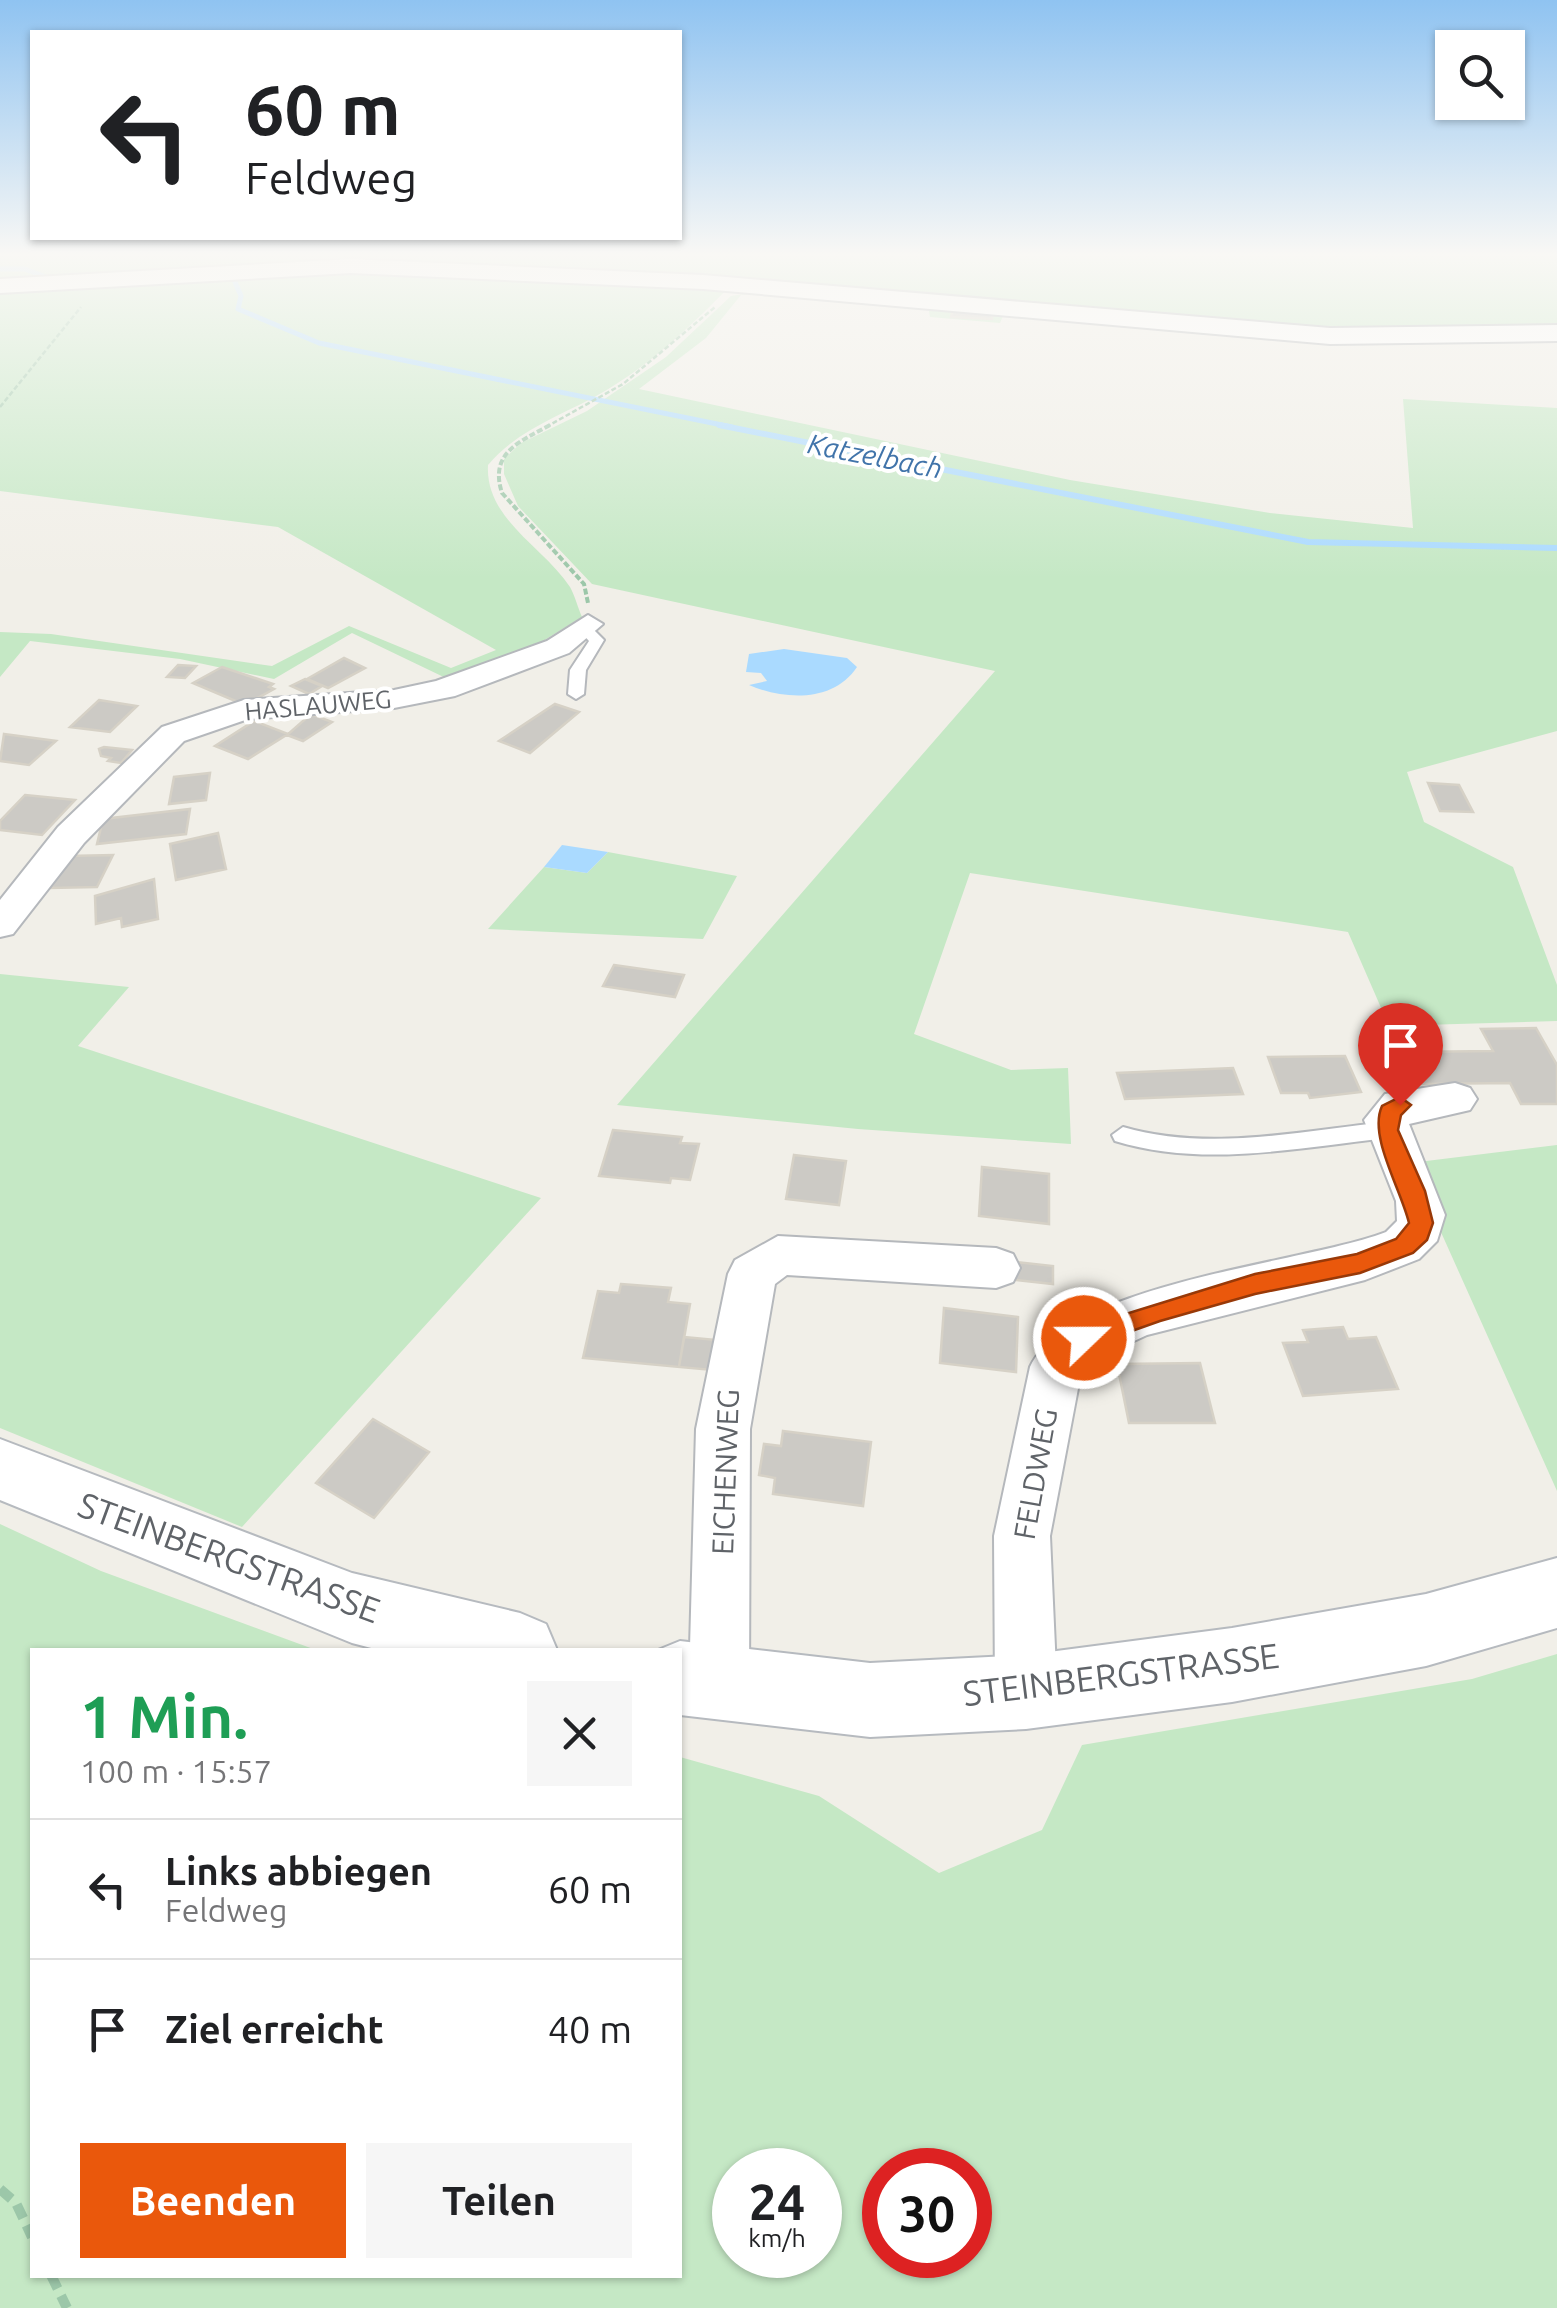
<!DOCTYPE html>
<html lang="de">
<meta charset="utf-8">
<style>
:root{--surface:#fff;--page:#f6f6f6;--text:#202124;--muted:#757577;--line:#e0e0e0;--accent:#ea580c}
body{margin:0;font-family:Ubuntu,sans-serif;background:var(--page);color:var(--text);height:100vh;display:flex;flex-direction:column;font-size:38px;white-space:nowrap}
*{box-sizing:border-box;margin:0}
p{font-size:32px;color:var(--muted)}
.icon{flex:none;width:55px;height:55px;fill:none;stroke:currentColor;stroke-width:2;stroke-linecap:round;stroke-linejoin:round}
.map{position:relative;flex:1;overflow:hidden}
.sheet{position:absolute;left:30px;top:1648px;width:652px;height:630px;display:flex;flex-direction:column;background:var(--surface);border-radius:0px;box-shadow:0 2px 8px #0004}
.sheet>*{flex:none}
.banner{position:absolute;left:30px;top:30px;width:652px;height:210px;border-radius:0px;box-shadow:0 2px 8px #0004;background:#fff;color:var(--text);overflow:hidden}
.controls{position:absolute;left:1435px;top:30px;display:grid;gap:20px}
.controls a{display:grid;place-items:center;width:90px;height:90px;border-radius:0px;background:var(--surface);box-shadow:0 2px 8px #0004;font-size:50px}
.speed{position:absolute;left:712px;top:2148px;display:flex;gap:20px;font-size:50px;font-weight:700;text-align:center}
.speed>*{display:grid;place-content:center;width:130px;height:130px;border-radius:50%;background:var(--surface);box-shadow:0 2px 8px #0004;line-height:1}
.speed small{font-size:25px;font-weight:400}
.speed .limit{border:15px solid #d22;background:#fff;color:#111}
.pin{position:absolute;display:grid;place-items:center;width:85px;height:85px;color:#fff;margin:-102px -42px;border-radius:50% 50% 50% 0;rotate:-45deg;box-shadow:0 0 10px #0007}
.pin .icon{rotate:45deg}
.me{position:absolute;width:110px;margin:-55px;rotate:68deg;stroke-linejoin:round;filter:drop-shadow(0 0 8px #0008)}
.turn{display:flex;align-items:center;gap:35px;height:210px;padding:0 50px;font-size:45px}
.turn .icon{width:130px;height:130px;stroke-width:2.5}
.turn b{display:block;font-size:70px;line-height:85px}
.round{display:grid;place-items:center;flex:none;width:105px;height:105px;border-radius:0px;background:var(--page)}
.head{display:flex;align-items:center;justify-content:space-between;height:170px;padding:0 50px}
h1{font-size:60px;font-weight:700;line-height:75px;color:#1e9e55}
.primary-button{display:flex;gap:20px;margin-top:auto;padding:20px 50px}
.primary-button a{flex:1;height:115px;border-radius:0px;background:var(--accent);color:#fff;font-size:40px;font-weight:700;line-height:115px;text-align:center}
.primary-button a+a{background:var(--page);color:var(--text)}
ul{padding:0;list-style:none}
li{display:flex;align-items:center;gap:30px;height:140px;padding:0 50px;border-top:2px solid var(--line)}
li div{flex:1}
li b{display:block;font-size:38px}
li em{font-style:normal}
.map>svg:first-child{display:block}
.green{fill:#c5e8c5;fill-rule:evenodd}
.water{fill:#aadaff}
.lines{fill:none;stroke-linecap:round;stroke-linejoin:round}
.stream-far1{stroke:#aadaff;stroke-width:5}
.stream{stroke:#aadaff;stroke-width:6}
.building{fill:#cccac5;stroke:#d6d1c6;stroke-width:2.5}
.service-casing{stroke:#b5b8bc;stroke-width:4}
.minor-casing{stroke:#b5b8bc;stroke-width:4}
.tertiary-casing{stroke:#b5b8bc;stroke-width:4}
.secondary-casing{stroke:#b6babf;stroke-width:4}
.path-far2{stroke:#9cc7a9;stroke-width:2.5;stroke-dasharray:5 2.5;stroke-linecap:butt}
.path-far1{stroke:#9cc7a9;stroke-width:4;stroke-dasharray:6 2.5;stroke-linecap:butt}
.path{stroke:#9cc7a9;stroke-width:10;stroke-dasharray:15 8;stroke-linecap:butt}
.service{fill:#fff;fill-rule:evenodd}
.minor{fill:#fff;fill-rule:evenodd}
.tertiary{fill:#fff;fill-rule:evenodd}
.secondary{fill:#fff;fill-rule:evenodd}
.route{fill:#ea580c;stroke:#983908;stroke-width:2.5}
.labels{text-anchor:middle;stroke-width:8;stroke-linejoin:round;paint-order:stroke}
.far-street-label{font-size:25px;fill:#5f6368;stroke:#fff}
.far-water-label{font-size:28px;font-style:italic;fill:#4174aa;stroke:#fff}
.street-label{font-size:30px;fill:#5f6368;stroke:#fff}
.near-street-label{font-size:35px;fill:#5f6368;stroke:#fff}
</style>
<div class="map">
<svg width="1557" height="2308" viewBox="0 0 1557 2308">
<rect width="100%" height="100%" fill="#f1efe8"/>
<path class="green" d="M 0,256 L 1557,256 L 1557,331 L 1329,332 L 480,269 L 0,284 Z
M 284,270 L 729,287 C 692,325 651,364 605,391 C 564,415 519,428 488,465 C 485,519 543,546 570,587 C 575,596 578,608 582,617 L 543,641 L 545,650 L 452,681 L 352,633 L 274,679 L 180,659 L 30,641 L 0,677 L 0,632 L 51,634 L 272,666 L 349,626 L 451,668 L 496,650 L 278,527 L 0,491 L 0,288 Z
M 776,289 L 1303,335 L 1557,336 L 1314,340 L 1005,311 L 1000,323 L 930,317 L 928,306 L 767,292 L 741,295 L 706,338 L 639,389 L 1070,480 L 1270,513 L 1413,528 L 1403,399 L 1557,408 L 1557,731 L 1407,772 L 1424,822 L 1513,867 L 1557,985 L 1557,1021 L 1389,1026 L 1348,932 L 970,873 L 914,1034 L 1011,1070 L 1068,1068 L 1071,1144 L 858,1129 L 617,1105 L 995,671 L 592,584 L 518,506 L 504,474 L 504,459 L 521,443 L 587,411 L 666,357 L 731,296 Z
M 608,852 L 737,876 L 703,939 L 488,929 L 544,867 L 587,873 Z
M 0,974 L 129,987 L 78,1046 L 541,1198 L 242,1527 L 0,1428 Z
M 1557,1145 L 1557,1491 L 1410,1163 Z
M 0,1524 L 101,1571 L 316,1650 L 32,1650 L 32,2275 L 680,2275 L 680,1757 L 819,1796 L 939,1873 L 1042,1830 L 1082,1745 L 1472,1679 L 1557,1654 L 1557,2308 L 0,2308 ZM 735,2170 L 820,2170 L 820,2255 L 735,2255 ZM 885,2170 L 970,2170 L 970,2255 L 885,2255 Z"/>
<path class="water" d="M 784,649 L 847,658 L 857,667 C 833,703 784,700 749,685 L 767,681 L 761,673 L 746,672 L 749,654 Z
M 562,845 L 608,852 L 587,873 L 544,867 Z"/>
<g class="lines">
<path class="stream-far1" d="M 0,269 L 25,269 L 53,280
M 232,275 L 241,296 L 238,309 L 319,343 L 732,427"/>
<path class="stream" d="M 719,425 L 1308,542 L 1557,548"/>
</g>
<path class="building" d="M 953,309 L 993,311 L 992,319 L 951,317 Z
M 344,658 L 365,668 L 328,688 L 307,679 Z
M 178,665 L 196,666 L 185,678 L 167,677 Z
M 222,667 L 273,684 L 269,687 L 274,689 L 245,705 L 193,683 Z
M 305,679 L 322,686 L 309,694 L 291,686 Z
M 99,700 L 137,706 L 110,732 L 70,727 Z
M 555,704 L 579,712 L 530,753 L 499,741 Z
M 311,714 L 332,722 L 303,741 L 287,735 Z
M 254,721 L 288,734 L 248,759 L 215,746 Z
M 4,734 L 56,741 L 29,765 L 0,761 Z
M 99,749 L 104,747 L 132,750 L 121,763 L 108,761 L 111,758 L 101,756 Z
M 210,773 L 206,800 L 169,804 L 174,777 Z
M 1428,783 L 1459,785 L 1473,812 L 1440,811 Z
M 25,795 L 75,800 L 42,835 L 0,830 L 0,821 Z
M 190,809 L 186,834 L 97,844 L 103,819 Z
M 218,833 L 226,869 L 176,880 L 170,844 Z
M 113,855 L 97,887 L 51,888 L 67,856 Z
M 154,879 L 158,919 L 122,927 L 121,918 L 96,924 L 95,896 Z
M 614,965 L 684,975 L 675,997 L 603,986 Z
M 1536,1028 L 1557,1065 L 1557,1104 L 1521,1104 L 1510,1083 L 1422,1084 L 1407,1052 L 1493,1051 L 1481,1029 Z
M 1345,1056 L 1361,1092 L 1310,1098 L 1308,1093 L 1281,1093 L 1268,1057 Z
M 1233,1068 L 1243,1094 L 1125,1099 L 1117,1073 Z
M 613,1130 L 682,1137 L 680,1143 L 699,1144 L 690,1180 L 671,1178 L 670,1183 L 599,1176 Z
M 794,1155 L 846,1161 L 839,1205 L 786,1199 Z
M 982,1167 L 1049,1174 L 1049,1224 L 979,1216 Z
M 998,1260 L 1053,1266 L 1053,1284 L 997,1278 Z
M 621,1284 L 671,1288 L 668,1302 L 690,1304 L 679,1367 L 583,1358 L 598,1291 L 619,1293 Z
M 944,1308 L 1018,1317 L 1016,1372 L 940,1363 Z
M 1343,1327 L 1348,1339 L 1376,1337 L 1398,1389 L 1303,1396 L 1283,1343 L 1308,1342 L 1303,1330 Z
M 684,1337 L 717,1340 L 712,1370 L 679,1367 Z
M 1200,1363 L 1215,1423 L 1129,1423 L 1117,1364 Z
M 373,1419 L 429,1452 L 374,1518 L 316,1483 Z
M 783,1431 L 871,1442 L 863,1506 L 773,1494 L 775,1478 L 759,1475 L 764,1444 L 781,1446 Z"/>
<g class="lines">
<defs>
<path id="service" d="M 580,626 L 590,626 L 604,640 L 586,670 L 584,694 L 576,699 L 568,694 L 570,670 L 589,641 L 578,629 Z
M 1387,1122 L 1398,1130 L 1387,1138 C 1297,1148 1203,1168 1115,1141 L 1112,1135 L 1123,1127 C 1208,1152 1301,1131 1387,1122 Z"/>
<path id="minor" d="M 588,615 L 603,624 L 569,653 L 455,696 L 394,708 L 248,719 L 184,741 L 84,843 L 13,934 L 0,937 L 0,900 L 58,827 L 162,727 L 244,700 L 394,690 L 436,681 L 547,641 Z
M 1455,1083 L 1470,1088 L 1477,1099 L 1470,1110 L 1409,1124 L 1445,1215 L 1437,1241 L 1419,1259 L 1365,1280 L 1147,1335 L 1104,1355 L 1080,1378 L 1050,1536 L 1057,1692 L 1048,1714 L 1026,1723 L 1004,1714 L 995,1692 L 994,1536 L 1030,1367 C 1072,1281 1299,1265 1386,1232 L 1397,1221 L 1396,1201 L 1364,1120 L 1385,1094 Z
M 778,1236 L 996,1248 L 1013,1254 L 1020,1268 L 1013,1282 L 996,1288 L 787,1275 L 775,1284 L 750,1429 L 749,1684 L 740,1705 L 719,1714 L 698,1705 L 689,1684 L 696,1429 L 728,1274 L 735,1260 Z"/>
<path id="tertiary" d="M 351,259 L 703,275 L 1330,328 L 1557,325 L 1557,341 L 1330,344 L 703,289 L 351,273 L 0,293 L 0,279 Z"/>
<path id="secondary" d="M 0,1439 L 352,1573 L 520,1613 L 546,1624 L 557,1650 L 379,1650 L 352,1643 L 0,1500 Z
M 1557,1558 L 1557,1628 L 1426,1666 L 1232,1702 L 1026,1729 L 870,1737 L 680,1715 L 680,1650 L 658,1650 L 680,1641 L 870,1663 L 1026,1655 L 1232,1628 L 1426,1594 Z"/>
</defs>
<use href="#service" class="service-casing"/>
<use href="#minor" class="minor-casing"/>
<use href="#tertiary" class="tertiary-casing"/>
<use href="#secondary" class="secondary-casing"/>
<path class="path-far2" d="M 0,407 L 81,307
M 546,427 L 623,384 L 715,307"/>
<path class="path-far1" d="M 550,425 C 519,442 489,453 502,493 L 584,584 L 588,603"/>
<path class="path" d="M 0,2189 L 16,2203 L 32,2237
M 51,2275 L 67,2308"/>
<use href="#service" class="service"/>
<use href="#minor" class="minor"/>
<use href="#tertiary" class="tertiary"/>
<use href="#secondary" class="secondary"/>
</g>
<linearGradient id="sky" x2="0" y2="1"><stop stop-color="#8fc3f1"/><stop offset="0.44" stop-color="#f9f8f5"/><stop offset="1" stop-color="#f9f8f5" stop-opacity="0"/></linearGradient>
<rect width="1557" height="579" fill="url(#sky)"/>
<path class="route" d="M 1400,1097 L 1411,1105 L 1401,1115 L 1398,1130 L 1425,1191 L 1433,1223 L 1427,1240 L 1413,1253 L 1360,1273 L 1255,1294 L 1160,1321 L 1084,1348 L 1074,1345 L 1071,1338 L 1074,1330 L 1255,1274 L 1357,1254 L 1396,1239 L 1409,1223 C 1401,1189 1368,1136 1382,1106 Z"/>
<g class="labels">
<g class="far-street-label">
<text transform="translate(318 705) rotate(-5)" y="9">HASLAUWEG</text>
</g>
<g class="far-water-label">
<text transform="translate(875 456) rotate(11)" y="10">Katzelbach</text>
</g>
<g class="street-label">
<text transform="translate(726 1472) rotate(-88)" y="10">EICHENWEG</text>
<text transform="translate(1036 1474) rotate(-80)" y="10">FELDWEG</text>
</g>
<g class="near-street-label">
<text transform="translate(229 1558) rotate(20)" y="12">STEINBERGSTRASSE</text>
<text transform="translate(1121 1675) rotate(-7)" y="12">STEINBERGSTRASSE</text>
</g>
</g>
</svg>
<div class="controls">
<a><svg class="icon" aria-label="search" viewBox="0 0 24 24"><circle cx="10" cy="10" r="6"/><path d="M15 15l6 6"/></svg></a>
</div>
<div class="speed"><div>24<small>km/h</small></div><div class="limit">30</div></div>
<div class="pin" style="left:1400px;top:1105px;background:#d93025"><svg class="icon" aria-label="arrive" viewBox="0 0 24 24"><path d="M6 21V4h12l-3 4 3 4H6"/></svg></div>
<svg class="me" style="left:1084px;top:1338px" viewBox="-20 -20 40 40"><circle r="17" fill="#ea580c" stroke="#fff" stroke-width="3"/><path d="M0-11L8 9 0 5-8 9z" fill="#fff"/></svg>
<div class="banner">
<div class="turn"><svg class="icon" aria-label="left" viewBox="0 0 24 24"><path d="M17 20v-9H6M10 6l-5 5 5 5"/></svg><div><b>60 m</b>Feldweg</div></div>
</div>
<section class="sheet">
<div class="head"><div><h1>1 Min.</h1><p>100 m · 15:57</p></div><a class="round"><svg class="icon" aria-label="close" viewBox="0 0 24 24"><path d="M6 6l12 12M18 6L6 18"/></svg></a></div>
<ul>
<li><svg class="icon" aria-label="left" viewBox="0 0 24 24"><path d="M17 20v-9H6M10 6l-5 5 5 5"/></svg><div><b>Links abbiegen</b><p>Feldweg</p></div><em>60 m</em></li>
<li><svg class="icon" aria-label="arrive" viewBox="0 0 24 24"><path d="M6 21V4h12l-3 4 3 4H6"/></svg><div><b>Ziel erreicht</b></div><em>40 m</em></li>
</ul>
<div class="primary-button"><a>Beenden</a><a>Teilen</a></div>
</section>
</div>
